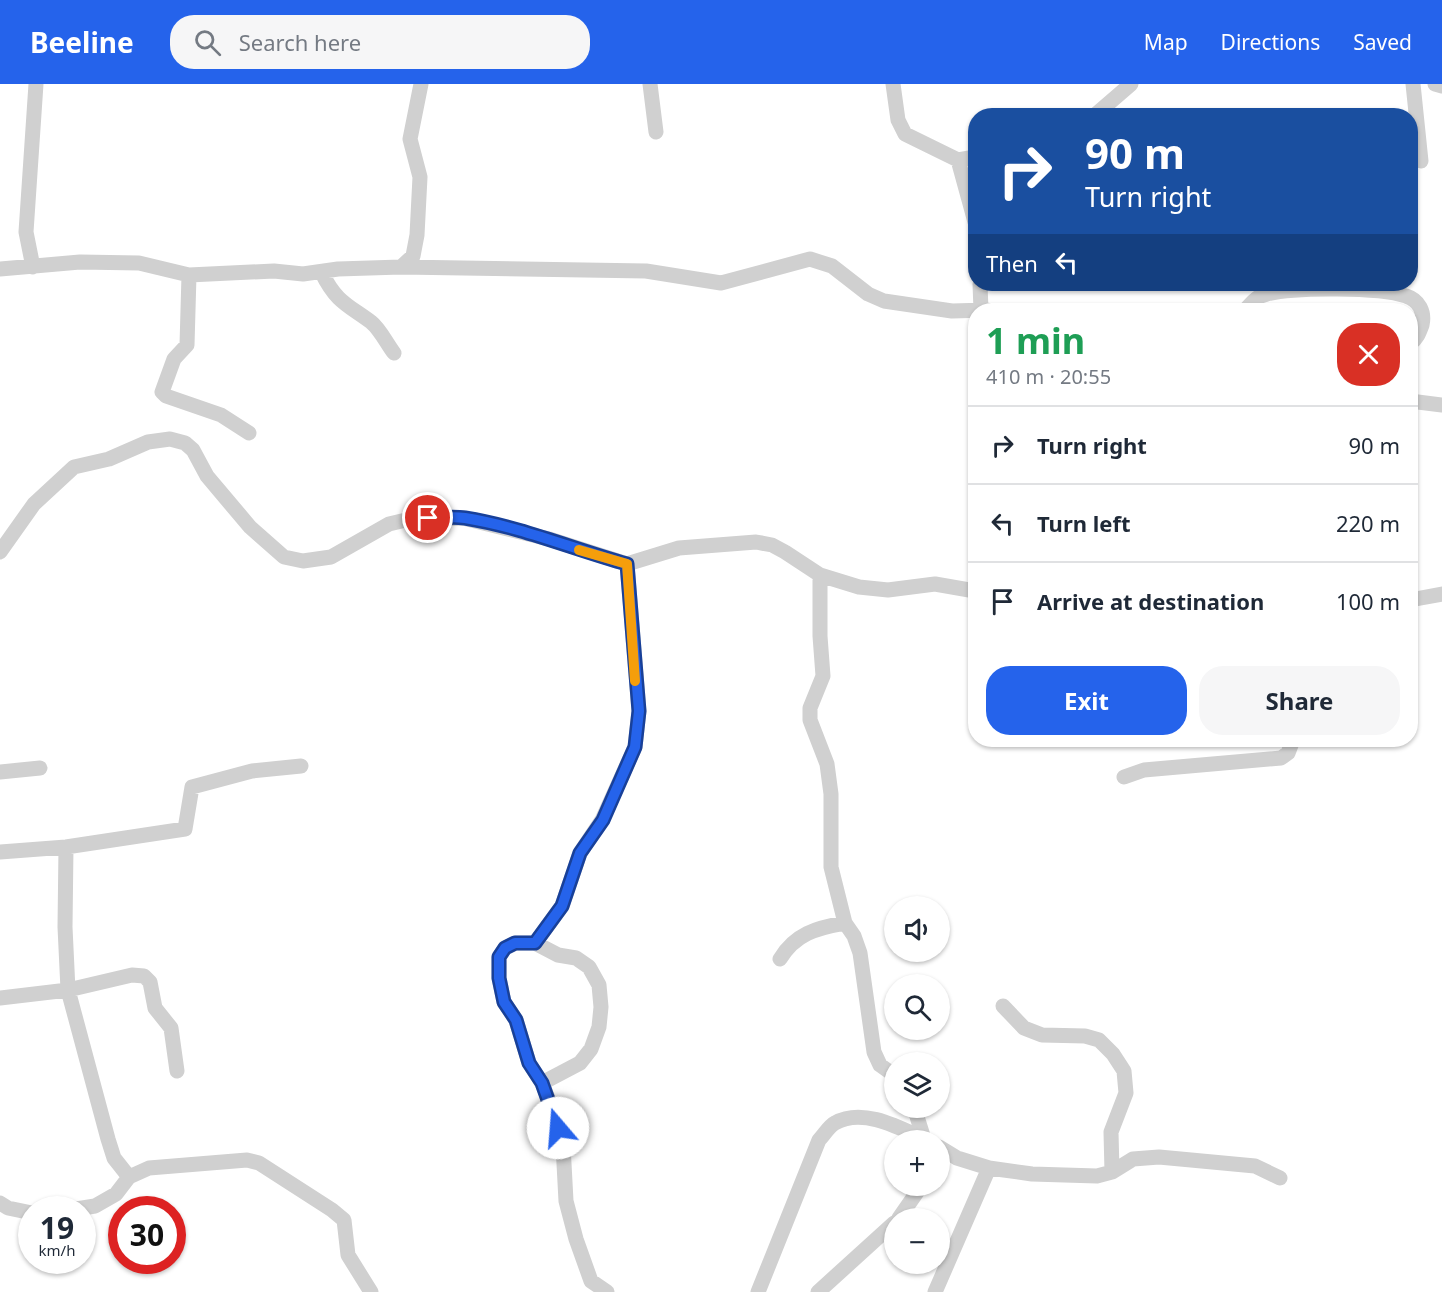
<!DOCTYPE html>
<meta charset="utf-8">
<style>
:root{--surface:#fff;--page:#f6f6f7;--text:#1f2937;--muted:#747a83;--line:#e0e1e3;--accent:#2563eb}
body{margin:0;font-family:"Noto Sans",sans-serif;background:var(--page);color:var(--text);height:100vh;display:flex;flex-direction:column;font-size:22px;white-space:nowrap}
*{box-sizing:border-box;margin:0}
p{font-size:20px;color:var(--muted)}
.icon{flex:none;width:33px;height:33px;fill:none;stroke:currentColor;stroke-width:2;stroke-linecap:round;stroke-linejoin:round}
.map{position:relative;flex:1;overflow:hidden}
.details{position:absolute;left:968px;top:219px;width:450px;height:444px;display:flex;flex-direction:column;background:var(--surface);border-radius:24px;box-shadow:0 2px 4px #0004}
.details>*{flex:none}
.top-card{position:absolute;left:968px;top:24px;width:450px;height:183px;border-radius:24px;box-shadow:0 2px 4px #0004;background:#1a4fa0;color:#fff;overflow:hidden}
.controls{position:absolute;left:884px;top:812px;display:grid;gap:12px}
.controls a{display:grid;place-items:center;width:66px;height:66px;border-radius:50%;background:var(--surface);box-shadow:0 2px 4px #0004;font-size:30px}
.speed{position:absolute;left:18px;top:1112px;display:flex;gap:12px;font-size:30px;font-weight:700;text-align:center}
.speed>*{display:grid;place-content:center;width:78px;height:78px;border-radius:50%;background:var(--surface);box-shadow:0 2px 4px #0004;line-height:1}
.speed small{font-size:15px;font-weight:400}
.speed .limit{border:9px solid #d22;background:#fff;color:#111}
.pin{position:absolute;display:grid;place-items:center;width:51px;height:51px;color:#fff;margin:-26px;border:3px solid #fff;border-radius:50%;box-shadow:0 2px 6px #0007}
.me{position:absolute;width:66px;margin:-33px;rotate:342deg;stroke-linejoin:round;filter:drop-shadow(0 0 4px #0008)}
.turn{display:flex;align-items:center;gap:21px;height:126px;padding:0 18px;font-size:27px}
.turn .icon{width:78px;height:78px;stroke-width:2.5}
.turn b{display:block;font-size:42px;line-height:51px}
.then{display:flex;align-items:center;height:57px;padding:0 18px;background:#0003;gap:12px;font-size:22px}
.round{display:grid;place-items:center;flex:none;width:63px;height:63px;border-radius:24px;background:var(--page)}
.headline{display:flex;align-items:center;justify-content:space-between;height:102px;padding:0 18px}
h1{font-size:36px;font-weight:700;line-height:45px;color:#1e9e55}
.button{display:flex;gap:12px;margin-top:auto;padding:12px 18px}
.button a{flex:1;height:69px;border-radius:24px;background:var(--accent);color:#fff;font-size:24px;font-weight:700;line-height:69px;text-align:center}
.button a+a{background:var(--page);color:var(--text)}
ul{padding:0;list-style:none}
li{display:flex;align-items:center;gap:18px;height:78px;padding:0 18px;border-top:2px solid var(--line)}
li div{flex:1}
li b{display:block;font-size:22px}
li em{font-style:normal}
header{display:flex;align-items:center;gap:36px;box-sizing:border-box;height:84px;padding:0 30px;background:var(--accent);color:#fff}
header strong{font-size:28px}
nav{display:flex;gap:33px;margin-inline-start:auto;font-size:21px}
.search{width:420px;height:54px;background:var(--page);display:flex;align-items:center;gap:15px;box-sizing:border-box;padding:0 21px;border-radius:24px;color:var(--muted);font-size:22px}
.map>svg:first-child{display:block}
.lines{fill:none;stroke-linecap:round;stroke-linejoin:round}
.minor{stroke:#d0d0d0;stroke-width:15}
.route-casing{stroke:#184099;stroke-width:15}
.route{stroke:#2563eb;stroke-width:10}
.slow{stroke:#f59e0b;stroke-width:10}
</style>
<header>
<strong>Beeline</strong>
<div class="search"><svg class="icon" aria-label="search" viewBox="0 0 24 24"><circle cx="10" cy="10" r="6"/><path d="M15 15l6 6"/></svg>Search here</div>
<nav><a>Map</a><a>Directions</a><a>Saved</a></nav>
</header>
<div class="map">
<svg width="1442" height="1208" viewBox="0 0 1442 1208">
<rect width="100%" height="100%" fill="#fff"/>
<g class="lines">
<path class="minor" d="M 650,0 L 656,48
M 893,0 L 898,36 L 905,50 L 958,76 L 975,73
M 1413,0 L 1421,77
M 1435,0 L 1442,2
M 1094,32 L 1131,0
M 958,76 L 975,138
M 33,183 L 26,148 L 36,0
M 401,183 L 413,172 L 417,151 L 420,93 L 410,55 L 421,0
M 0,185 L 80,178 L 139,179 L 189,191 L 274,187 L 303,190 L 338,185 L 401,183 L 646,187 L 721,199 L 810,175 L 832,182 L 868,210 L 884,217 L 952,227 L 987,226
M 322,189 C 336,218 348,221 371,238 C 380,245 387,260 394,269
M 189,191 L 187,261 L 174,275 L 162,308 L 166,312 L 221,331 L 249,349
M 980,200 L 981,226
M 1245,226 C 1252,219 1256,212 1267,210 C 1294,203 1380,203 1406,212 C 1419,216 1425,228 1422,241 C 1419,249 1417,255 1410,260
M 1410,317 L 1442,321
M 0,468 L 34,420 L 74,383 L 109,375 L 148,358 L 170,355 L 185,359 L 193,366 L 207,392 L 250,443 L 284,473 L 303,477 L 331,473 L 389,440 L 410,435 L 463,434 L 549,455 L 627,480 L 679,464 L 756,458 L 772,461 L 785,468 L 820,491 L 859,503 L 888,506 L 935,500 L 975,507
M 820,491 L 820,552 L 823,592 L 810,624 L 810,636 L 827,680 L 831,710 L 831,783 L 845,839 L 854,852 L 860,869 L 874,968 L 880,981 L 894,991
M 1410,516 L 1442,510
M 0,688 L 40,684
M 1124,693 L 1144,686 L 1281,674 L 1288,669 L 1293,656
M 66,763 L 65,843 L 68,906 L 108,1055 L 114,1074 L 129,1093
M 0,768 L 66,763 L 185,745 L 192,703 L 252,687 L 301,682
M 535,859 L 562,822 L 580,769 L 602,736 L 635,663 L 639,627 L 627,480
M 780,875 C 795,850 816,844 845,839
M 0,914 L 68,906 L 132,891 L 144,892 L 150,898 L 155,924 L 171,944 L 177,987
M 1003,922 L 1024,944 L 1042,951 L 1085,952 L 1099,956 L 1113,970 L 1124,987 L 1126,1009 L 1111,1048 L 1112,1088
M 542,999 L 580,979 L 591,965 L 599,943 L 601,923 L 599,901 L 589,883 L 576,874 L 558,871 L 535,859 L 515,859 L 505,864 L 499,873 L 499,894 L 504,918 L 516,936 L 529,979 L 542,999 L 553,1027 L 563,1061 L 566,1117 L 576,1155 L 591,1197 L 607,1208
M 914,1023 L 924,1055
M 939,1063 L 957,1074 L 989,1084 L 1032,1090 L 1097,1092 L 1112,1088 L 1133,1075 L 1159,1073 L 1255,1082 L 1280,1094
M 0,1119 L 8,1124 L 32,1129
M 76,1125 L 95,1122 L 116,1110 L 129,1093 L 149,1084 L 247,1076 L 259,1079 L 332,1126 L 344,1136 L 348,1171 L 371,1208
M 899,1134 L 922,1101
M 758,1208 L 819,1056 C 824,1051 829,1042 835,1039 C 863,1023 900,1044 926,1056
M 818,1208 L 894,1139
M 935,1208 L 989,1084"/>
</g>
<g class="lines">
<defs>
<path id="route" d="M 428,434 C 440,434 453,432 465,434 C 521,443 573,465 627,480 L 639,627 L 635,663 L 603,736 L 580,769 L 562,822 L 535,859 L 515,859 L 505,864 L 499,873 L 499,894 L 504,918 L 516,936 L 529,979 L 542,999 L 558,1044"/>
</defs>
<use href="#route" class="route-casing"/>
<use href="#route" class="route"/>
<path class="slow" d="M 579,466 L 627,480 L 635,597"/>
</g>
</svg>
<div class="controls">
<a><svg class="icon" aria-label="sound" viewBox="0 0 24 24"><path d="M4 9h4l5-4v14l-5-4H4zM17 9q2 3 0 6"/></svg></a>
<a><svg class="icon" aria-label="search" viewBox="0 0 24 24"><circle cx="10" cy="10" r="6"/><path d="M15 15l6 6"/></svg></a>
<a><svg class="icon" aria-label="layers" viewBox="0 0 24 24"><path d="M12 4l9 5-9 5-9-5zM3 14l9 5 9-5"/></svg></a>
<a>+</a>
<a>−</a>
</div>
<div class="speed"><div>19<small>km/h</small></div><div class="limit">30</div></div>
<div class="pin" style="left:428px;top:434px;background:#d93025"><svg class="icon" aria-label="arrive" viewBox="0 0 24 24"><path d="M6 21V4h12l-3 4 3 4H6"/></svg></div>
<svg class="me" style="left:558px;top:1044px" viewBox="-20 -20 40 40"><circle r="19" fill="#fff"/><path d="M0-13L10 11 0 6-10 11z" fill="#2563eb"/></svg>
<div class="top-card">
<div class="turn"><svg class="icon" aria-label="right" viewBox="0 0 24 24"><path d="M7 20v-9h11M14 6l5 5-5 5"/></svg><div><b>90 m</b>Turn right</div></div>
<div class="then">Then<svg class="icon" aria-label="left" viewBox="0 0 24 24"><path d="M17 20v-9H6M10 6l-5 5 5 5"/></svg></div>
</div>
<section class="details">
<div class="headline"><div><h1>1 min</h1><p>410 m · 20:55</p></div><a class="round" style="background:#d93025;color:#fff"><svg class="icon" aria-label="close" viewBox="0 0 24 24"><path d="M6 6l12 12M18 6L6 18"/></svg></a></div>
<ul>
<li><svg class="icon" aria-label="right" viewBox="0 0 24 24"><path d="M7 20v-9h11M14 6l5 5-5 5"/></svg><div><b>Turn right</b></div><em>90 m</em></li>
<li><svg class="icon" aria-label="left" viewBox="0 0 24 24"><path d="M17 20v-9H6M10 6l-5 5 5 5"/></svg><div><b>Turn left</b></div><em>220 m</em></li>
<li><svg class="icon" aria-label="arrive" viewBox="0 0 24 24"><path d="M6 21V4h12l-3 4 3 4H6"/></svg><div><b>Arrive at destination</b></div><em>100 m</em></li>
</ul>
<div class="button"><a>Exit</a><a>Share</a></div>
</section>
</div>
